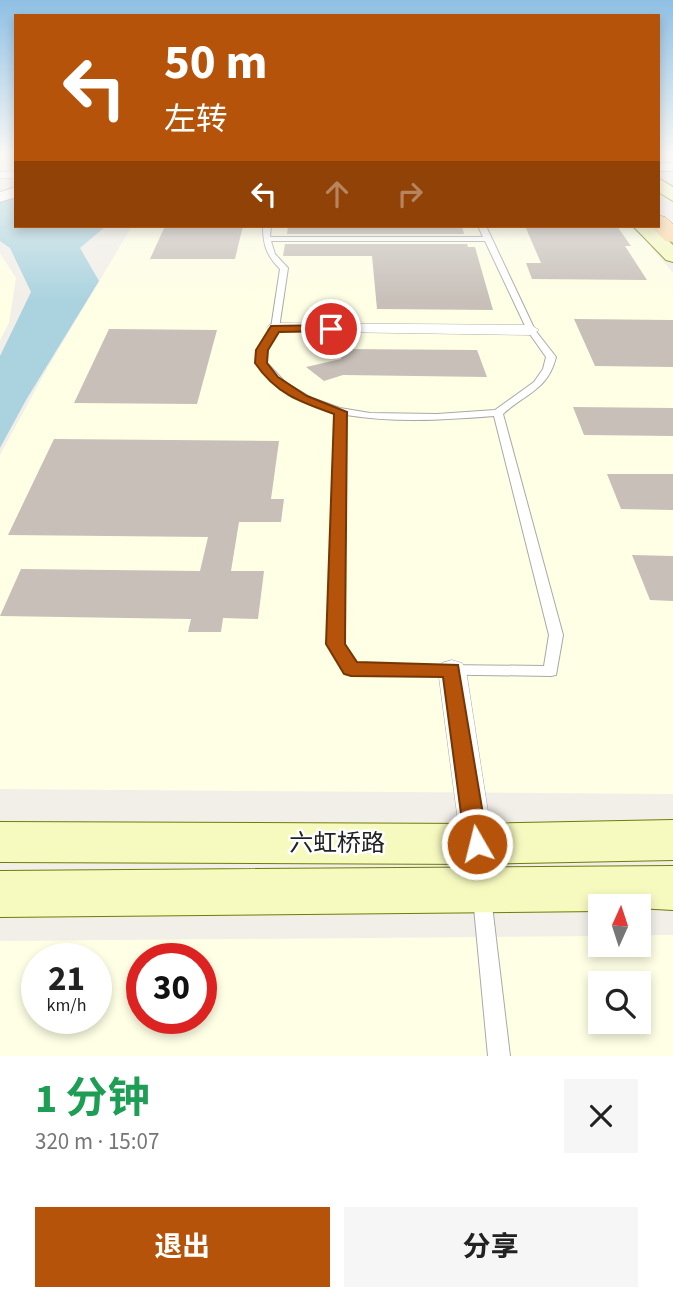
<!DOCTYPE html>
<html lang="zh">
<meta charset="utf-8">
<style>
:root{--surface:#fff;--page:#f6f6f6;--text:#222;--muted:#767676;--accent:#b45309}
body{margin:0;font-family:"Source Sans 3","Noto Sans SC",sans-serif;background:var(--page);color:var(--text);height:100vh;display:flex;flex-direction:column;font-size:26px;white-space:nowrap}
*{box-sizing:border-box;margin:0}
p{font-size:23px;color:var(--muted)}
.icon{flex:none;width:38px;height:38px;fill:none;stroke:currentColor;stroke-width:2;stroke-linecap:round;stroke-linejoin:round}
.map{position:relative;height:1056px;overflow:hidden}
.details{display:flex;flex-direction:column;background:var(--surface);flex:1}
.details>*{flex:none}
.hud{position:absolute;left:14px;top:14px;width:646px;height:214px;border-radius:0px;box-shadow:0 4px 10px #0003;background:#b45309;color:#fff;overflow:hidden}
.needle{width:46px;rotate:3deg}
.tools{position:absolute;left:588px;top:894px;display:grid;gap:14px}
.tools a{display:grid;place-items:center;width:63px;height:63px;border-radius:0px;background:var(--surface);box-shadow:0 4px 10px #0003;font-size:35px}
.speed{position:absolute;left:21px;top:943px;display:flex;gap:14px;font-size:35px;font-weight:700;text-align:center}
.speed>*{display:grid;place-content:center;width:91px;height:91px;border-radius:50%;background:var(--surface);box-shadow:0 4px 10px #0003;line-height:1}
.speed small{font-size:18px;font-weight:400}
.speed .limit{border:10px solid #d22;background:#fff;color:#111}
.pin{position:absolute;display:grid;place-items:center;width:60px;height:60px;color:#fff;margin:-30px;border:4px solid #fff;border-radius:50%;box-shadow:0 2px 7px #0007}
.me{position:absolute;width:77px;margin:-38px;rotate:352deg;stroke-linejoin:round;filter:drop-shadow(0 0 5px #0008)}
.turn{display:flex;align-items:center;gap:24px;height:147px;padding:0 35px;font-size:32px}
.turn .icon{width:91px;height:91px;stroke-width:2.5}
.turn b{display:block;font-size:49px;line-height:60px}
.lanes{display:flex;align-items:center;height:66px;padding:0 35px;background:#0003;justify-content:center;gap:35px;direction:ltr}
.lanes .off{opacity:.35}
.round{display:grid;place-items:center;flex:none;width:74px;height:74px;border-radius:0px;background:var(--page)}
.overview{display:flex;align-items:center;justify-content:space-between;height:119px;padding:0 35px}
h1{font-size:42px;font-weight:700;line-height:52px;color:#1e9e55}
.button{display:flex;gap:14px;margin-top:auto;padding:14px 35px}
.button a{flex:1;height:80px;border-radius:0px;background:var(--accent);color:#fff;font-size:28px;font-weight:700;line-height:80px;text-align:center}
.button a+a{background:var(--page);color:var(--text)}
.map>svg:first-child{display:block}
.education{fill:#ffffe5;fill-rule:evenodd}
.water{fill:#aad3df}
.building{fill:#c7bfb8}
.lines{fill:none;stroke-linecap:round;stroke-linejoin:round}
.service-casing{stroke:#a9a9a9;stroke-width:2}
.minor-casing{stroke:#a9a9a9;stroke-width:1}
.tertiary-casing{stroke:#a9a9a9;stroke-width:2}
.secondary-casing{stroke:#707d05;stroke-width:2}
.primary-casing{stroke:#a06b00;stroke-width:1}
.service{fill:#fff;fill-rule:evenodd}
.minor{fill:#fff;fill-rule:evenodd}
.tertiary{fill:#fff;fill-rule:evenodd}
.secondary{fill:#f7fabf;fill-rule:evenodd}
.primary{fill:#fcd6a4;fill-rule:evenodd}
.route{fill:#b45309;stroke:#753606;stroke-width:2}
.labels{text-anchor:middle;stroke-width:5;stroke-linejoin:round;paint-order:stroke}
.near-street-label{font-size:24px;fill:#222;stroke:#fff}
</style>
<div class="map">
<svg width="673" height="1056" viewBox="0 0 673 1056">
<rect width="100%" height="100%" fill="#f2efe9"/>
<path class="education" d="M 132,226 L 629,226 L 644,239 L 673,273 L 673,794 L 0,789 L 0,455 L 44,374 Z
M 0,253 L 16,278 L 9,323 L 0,340 Z
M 639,935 L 673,935 L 673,1056 L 0,1056 L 0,941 L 600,936 L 600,945 L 639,945 ZM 37,959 L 96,959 L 96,1018 L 37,1018 ZM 142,959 L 201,959 L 201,1018 L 142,1018 ZM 600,984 L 639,984 L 639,1022 L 600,1022 Z"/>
<path class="water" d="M 16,197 L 16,226 L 106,226 L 80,248 L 99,281 L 26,400 L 0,448 L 0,356 L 31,292 L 10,248 L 0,241 L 0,202 Z"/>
<path class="building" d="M 165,226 L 243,226 L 235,259 L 150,259 Z
M 288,226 L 462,226 L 464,234 L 287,234 Z
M 525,226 L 617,226 L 631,246 L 625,246 L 647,280 L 532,279 L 526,263 L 541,263 Z
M 285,244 L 467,244 L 468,247 L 475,247 L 493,310 L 377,309 L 372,256 L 283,256 Z
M 574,319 L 673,320 L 673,367 L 595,366 Z
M 109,329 L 217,330 L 197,404 L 74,403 Z
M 341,349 L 477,350 L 487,377 L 343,375 L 324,381 L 306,367 L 341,359 Z
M 573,407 L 673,408 L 673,436 L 584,435 Z
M 54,439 L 279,441 L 271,499 L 284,499 L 281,522 L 239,522 L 231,571 L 264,571 L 258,619 L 223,618 L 221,632 L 188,632 L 191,619 L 0,616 L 21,569 L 200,571 L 208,537 L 8,535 Z
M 607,474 L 673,474 L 673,510 L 621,509 Z
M 632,555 L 673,556 L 673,601 L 650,600 Z"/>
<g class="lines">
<defs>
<path id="service" d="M 263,226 L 271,226 L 270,237 L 483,237 L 478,226 L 486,226 L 535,330 L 556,357 C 548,390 526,393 503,414 L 563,635 L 556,675 L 551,676 L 346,673 L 328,644 L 336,413 C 302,402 279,391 256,363 L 257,350 L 271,328 L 280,269 C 266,255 263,244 263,226 ZM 271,241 L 485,241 L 527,330 L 546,357 L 543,369 L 534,382 L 495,410 L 437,414 L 370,413 L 340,408 L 312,398 L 286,383 L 266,362 L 267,350 L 279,328 L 288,268 L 275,254 ZM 346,415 C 395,423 444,420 494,416 L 549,635 L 544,666 L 355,664 L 342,644 Z
M 482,889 L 489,891 L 491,897 L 510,1056 L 488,1056 L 473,897 L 475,891 Z"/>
<path id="minor" d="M 0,172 L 16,172 L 16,178 L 0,178 Z
M 275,323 L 531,325 L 539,330 L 531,335 L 269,331 L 267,328 L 269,325 Z
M 452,660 L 462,663 L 466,670 L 493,844 L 489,854 L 477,858 L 465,854 L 461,844 L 438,670 L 442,663 Z"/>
<path id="tertiary" d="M 658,163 L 673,163 L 673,171 L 658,171 Z
M 16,187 L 16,197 L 0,202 L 0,192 Z"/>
<path id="secondary" d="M 658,178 L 673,187 L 673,201 L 658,192 Z
M 633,226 L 653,226 L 673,245 L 673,262 L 666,260 Z
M 673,820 L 673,860 L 477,864 L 0,862 L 0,822 L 477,824 Z
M 673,866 L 673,910 L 600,906 L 600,911 L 0,917 L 0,871 Z"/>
<path id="primary" d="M 658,215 L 665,217 L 673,224 L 673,242 L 665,241 L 651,226 L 658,226 Z"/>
</defs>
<use href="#service" class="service-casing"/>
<use href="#minor" class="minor-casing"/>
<use href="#tertiary" class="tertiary-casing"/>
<use href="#secondary" class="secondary-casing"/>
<use href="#primary" class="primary-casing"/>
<use href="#service" class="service"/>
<use href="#minor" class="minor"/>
<use href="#tertiary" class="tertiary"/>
<use href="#secondary" class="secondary"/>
<use href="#primary" class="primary"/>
</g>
<linearGradient id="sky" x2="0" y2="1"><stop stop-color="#8fc0e4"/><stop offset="0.51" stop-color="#f9f8f5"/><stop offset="1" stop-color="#f9f8f5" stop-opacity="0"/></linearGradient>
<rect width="673" height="302" fill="url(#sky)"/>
<path class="route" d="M 331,325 L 335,326 L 335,331 L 279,332 L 268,350 L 267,363 L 278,377 L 307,396 L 347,412 L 345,644 L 357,662 L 458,665 L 488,844 L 485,851 L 477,853 L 469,851 L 465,844 L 443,677 L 351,676 L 344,674 L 326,644 L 334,414 C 300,402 276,394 255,363 L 256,350 L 271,326 Z"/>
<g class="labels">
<g class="near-street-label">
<text x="337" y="851">六虹桥路</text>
</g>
</g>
</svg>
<div class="tools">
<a><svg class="needle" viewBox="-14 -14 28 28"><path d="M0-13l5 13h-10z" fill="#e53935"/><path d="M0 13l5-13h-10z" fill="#767676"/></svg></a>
<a><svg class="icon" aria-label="search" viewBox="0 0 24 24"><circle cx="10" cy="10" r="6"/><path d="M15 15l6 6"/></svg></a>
</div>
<div class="speed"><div>21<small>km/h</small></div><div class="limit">30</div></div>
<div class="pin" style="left:331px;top:329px;background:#d93025"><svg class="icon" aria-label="arrive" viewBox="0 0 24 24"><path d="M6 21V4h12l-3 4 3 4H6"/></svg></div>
<svg class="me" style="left:477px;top:844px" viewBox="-20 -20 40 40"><circle r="17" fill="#b45309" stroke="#fff" stroke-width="3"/><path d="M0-11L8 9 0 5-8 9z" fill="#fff"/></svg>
<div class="hud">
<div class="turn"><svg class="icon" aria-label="left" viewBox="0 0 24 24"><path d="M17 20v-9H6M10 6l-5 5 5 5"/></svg><div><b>50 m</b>左转</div></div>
<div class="lanes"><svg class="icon" aria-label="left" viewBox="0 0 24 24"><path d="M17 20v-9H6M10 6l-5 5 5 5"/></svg><svg class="icon off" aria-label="ahead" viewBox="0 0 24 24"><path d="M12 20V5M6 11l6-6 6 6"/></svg><svg class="icon off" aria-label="right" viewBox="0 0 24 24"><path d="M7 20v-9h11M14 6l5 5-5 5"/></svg></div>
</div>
</div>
<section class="details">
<div class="overview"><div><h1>1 分钟</h1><p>320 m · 15:07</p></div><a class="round"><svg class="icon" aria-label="close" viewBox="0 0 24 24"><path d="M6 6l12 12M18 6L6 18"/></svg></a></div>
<div class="button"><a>退出</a><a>分享</a></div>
</section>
